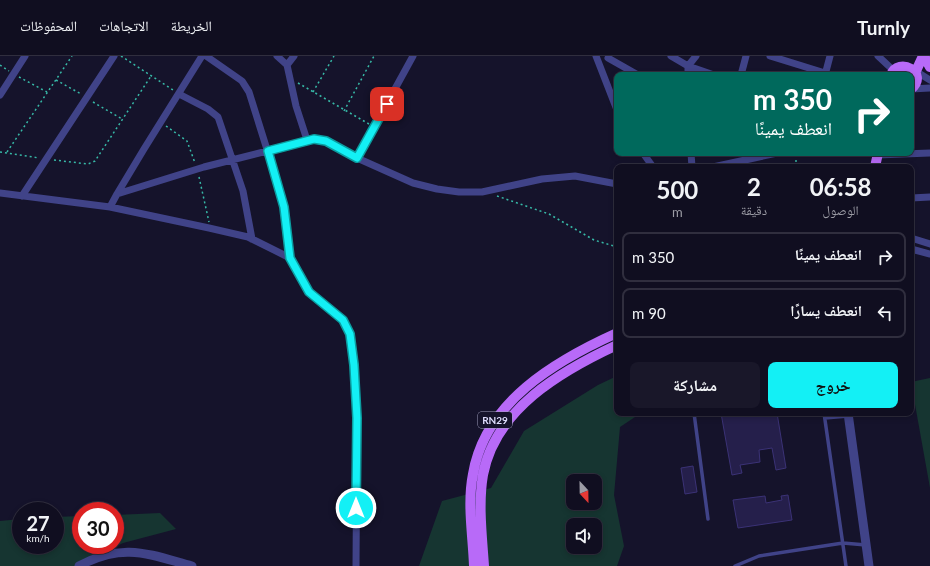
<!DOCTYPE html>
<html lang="ar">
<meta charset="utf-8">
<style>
:root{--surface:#100e20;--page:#191729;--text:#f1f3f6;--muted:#9c9ca5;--line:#302e3e;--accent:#13f0f5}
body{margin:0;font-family:Lato,"Noto Naskh Arabic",sans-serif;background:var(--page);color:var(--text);direction:rtl;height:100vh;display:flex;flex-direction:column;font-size:15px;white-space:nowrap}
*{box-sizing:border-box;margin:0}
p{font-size:13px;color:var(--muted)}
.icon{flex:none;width:22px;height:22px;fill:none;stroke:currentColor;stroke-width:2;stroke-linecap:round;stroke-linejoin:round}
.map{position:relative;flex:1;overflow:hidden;direction:ltr}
.drawer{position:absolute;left:614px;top:108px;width:300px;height:252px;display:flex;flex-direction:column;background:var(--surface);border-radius:8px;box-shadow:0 2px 6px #0003,0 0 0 1px var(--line);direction:rtl}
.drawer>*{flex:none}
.hud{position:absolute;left:614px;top:16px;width:300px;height:84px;border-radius:8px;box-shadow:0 2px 6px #0003,0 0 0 1px var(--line);direction:rtl;background:#00695c;color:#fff;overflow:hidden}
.needle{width:26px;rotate:158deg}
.fabs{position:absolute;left:566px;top:418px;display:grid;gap:8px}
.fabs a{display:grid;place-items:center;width:36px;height:36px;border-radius:8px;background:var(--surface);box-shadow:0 2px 6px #0003,0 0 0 1px var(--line);font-size:20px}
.speed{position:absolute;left:12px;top:446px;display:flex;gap:8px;font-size:20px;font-weight:700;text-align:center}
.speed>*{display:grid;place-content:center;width:52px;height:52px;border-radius:50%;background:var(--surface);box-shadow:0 2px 6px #0003,0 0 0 1px var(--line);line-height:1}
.speed small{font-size:10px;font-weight:400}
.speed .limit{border:6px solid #d22;background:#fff;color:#111}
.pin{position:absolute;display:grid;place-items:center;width:34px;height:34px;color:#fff;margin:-17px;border-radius:8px;box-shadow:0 2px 6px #0006}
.me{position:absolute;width:44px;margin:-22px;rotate:0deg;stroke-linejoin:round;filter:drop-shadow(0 0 3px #0008)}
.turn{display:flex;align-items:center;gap:14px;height:84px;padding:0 16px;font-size:18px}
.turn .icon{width:52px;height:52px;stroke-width:2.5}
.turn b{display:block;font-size:28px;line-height:34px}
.eta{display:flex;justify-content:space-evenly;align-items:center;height:68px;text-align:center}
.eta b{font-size:24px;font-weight:700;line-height:28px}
.button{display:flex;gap:8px;margin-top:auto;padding:8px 16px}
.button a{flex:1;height:46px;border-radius:8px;background:var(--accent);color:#111;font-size:16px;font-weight:700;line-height:46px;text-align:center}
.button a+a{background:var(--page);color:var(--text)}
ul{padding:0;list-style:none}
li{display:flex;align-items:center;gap:12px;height:50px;margin:0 8px 6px;padding:0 8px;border:2px solid var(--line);border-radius:8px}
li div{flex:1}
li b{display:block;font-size:15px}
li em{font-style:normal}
header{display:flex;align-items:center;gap:24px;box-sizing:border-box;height:56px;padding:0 20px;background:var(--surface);border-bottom:1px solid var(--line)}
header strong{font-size:19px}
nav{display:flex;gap:22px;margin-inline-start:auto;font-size:14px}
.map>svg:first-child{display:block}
.green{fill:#163531;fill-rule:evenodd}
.building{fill:#251f4b;stroke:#3b3276}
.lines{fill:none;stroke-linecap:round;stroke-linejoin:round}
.path{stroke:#37b9a7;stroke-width:1.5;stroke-dasharray:2 3;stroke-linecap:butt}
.service{stroke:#404388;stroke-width:3.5}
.minor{stroke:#404388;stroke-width:7}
.tertiary{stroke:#404388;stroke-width:9}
.primary{stroke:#b86af8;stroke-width:10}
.route-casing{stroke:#0c9c9f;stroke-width:10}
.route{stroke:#13f0f5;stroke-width:7}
.labels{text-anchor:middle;stroke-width:4;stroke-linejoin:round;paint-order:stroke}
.shield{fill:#15132b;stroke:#a2a1bf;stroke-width:1}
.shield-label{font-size:10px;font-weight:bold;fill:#dfdefe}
</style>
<header>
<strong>Turnly</strong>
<nav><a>الخريطة</a><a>الاتجاهات</a><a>المحفوظات</a></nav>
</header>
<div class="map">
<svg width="930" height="510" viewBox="0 0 930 510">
<rect width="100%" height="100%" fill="#15132b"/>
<path class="green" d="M 617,320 L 617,357 L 641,357 L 620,371 L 614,439 L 624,490 L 617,510 L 419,510 L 442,445 L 491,432 L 524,375 L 598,329 ZM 573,425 L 595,425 L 595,447 L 573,447 ZM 573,469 L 595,469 L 595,491 L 573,491 Z
M 930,322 L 930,432 L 911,326 Z
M 160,457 L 176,473 L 123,487 L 77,510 L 0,510 L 0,465 L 21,463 L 21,489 L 55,489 L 55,461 L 81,460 L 81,489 L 115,489 L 115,459 Z"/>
<path class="building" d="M 721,357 L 777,357 L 786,412 L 776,414 L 772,392 L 759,394 L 760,406 L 740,409 L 742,417 L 732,419 Z
M 693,410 L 697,436 L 685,438 L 681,412 Z
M 788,439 L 792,464 L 738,472 L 733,444 L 765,440 L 766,447 L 782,444 L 781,440 Z"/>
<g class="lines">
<path class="path" d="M 121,0 L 173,34
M 0,9 L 9,15
M 19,21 L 47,36
M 56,24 L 81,38
M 298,27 L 369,68
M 313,36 L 334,0
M 93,46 L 122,63
M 344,55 L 374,0
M 166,70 L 187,85 L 195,107
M 0,96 L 39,102
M 7,96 L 72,0
M 54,104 L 88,108 L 95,105 L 151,20
M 796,111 L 796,97
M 199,121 L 209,166
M 497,140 L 549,158 L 594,184 L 617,191"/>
<path class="service" d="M 694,357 L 708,463
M 824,357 L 846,510
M 825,362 L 848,360 L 855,357
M 735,510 L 759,500 L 843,487 L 866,489"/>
<path class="minor" d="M 206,0 L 242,25 L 249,36 L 280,135 L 284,151 L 290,202
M 277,0 L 287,9 L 296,50 L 307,84
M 596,0 L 617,54
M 671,0 L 688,10 L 714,19
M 770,0 L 825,17
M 878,0 L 893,14
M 608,2 L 638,19
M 287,9 L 294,0
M 917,16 L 930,24
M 688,19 L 688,10 L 696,0
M 741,19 L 746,0
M 825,19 L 830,0
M 911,33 L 930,32
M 179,38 L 208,53 L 218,61 L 243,135 L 252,183
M 0,39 L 25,0
M 643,97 L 653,111
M 691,97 L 692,111
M 877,99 L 930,97
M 357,102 L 413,0
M 713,111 L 777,97
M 0,137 L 110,151 L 209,172 L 248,181 L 290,202 L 309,236 L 343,264 L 349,278 L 355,309 L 357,362 L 356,510
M 117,138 L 144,93 L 202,0
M 22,140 L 114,0
M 911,142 L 930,141
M 110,151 L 117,138 L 204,111 L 314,83 L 326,85 L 357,102 L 413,127 L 437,133 L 459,136 L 482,136 L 542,123 L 575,120 L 617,128
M 911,182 L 930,188
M 911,193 L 930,198"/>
<path class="tertiary" d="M 848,357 L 869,510
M 79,510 C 123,486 148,498 192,510"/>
<path class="primary" d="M 924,0 L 930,11
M 916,15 L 923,0
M 891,19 C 898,0 930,17 911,33
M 875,111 L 878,97
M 474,510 C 473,480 467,448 473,418 C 485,346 555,305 617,277
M 484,510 C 482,480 478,448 483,419 C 495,353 561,315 617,289"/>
</g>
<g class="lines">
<defs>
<path id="route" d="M 356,452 L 357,362 L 354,309 L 350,278 L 343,264 L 309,236 L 290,202 L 284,151 L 268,95 L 314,83 L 326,85 L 357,102 L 387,48"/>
</defs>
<use href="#route" class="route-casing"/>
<use href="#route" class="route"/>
</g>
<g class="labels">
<rect class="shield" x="478" y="356" width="34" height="16" rx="3"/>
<g class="shield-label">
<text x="495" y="368">RN29</text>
</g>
</g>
</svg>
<div class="fabs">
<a><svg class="needle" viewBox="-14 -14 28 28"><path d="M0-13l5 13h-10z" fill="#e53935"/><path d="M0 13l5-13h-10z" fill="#9c9ca5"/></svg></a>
<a><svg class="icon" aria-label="sound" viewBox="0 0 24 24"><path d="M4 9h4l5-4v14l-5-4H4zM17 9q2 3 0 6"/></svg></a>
</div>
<div class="speed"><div>27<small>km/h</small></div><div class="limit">30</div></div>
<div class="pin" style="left:387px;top:48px;background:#d93025"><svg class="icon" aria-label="arrive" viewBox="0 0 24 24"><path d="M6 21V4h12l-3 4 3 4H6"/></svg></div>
<svg class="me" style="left:356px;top:452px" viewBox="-20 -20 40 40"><circle r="17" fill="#13f0f5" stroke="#fff" stroke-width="3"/><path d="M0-11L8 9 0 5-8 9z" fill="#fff"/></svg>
<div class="hud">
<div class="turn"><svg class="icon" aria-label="right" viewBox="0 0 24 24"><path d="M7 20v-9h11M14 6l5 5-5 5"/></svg><div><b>350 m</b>انعطف يمينًا</div></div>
</div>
<section class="drawer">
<div class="eta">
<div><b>06:58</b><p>الوصول</p></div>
<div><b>2</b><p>دقيقة</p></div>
<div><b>500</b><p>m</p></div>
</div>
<ul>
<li><svg class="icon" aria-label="right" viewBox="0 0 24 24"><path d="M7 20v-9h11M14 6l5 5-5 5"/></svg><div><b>انعطف يمينًا</b></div><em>350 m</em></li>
<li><svg class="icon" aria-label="left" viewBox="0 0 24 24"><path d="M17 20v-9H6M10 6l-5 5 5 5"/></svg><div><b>انعطف يسارًا</b></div><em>90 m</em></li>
</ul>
<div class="button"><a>خروج</a><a>مشاركة</a></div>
</section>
</div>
